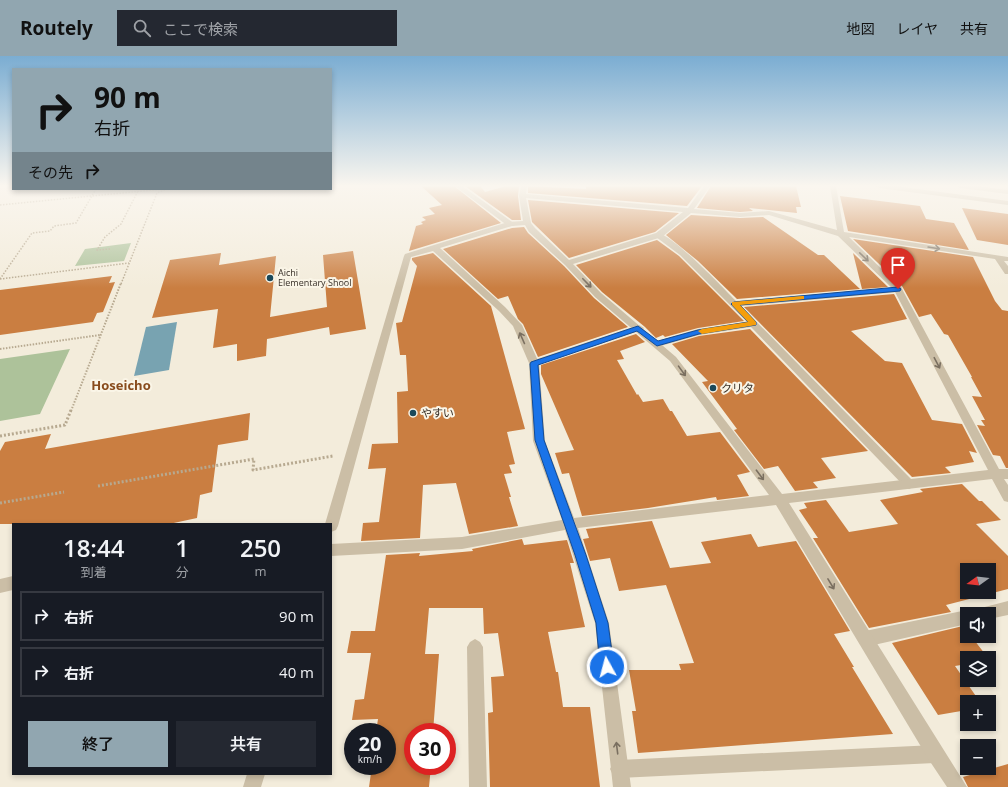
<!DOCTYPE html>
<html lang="ja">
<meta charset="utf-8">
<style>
:root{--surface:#171b24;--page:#242831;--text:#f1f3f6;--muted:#9ea1a6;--line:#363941;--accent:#91a6b0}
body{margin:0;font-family:"Open Sans","Noto Sans JP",sans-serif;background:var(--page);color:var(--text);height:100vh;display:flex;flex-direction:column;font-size:15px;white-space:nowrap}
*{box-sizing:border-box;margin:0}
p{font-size:13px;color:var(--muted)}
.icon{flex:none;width:22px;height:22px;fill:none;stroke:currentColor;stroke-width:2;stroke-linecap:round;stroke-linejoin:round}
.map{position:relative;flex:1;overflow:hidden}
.sheet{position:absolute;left:12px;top:467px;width:320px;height:252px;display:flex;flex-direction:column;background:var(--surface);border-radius:0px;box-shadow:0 2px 6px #0003}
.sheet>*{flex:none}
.guide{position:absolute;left:12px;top:12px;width:320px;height:122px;border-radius:0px;box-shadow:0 2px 6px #0003;background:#91a6b0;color:#111;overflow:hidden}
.needle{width:26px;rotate:255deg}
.fabs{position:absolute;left:960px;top:507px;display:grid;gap:8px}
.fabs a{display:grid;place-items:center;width:36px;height:36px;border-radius:0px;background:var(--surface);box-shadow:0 2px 6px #0003;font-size:20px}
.speed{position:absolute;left:344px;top:667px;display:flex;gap:8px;font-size:20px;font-weight:700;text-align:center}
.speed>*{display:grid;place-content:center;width:52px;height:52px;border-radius:50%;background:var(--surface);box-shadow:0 2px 6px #0003;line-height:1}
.speed small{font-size:10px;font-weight:400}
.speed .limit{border:6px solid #d22;background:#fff;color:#111}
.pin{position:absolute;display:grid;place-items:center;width:34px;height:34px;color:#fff;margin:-41px -17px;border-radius:50% 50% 50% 0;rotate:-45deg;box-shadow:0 0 4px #0007}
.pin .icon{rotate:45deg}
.me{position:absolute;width:44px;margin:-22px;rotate:353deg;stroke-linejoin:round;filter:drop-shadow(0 0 3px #0008)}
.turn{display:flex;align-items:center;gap:14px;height:84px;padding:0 16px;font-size:18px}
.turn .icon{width:52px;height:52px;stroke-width:2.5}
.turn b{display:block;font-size:28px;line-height:34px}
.then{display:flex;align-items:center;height:38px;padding:0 16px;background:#0003;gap:8px;font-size:15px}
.eta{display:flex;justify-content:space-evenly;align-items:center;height:68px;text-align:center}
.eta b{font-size:24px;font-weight:600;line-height:28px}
.button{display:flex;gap:8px;margin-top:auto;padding:8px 16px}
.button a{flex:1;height:46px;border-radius:0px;background:var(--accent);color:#111;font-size:16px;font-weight:600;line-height:46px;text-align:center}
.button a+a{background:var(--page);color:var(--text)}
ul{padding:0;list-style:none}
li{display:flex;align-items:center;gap:12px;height:50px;margin:0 8px 6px;padding:0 8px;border:2px solid var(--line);border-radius:0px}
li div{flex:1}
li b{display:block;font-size:15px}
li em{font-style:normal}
header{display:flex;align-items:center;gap:24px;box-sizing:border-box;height:56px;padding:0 20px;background:var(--accent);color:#111}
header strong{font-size:19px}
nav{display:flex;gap:22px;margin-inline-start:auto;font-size:14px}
.search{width:280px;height:36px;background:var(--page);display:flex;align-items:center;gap:10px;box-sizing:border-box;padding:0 14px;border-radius:0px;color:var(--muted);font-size:15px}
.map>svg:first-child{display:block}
.green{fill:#adc29a}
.water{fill:#78a3b1}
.building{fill:#ca7e41;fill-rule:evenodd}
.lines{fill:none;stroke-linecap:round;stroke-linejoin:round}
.path-far2{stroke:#b7a990;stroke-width:1.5;stroke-dasharray:1.5 1.5;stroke-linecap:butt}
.path-far1{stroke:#b7a990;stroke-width:2;stroke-dasharray:1.5 1.5;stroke-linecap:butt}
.path{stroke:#b7a990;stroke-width:3;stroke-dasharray:2 2;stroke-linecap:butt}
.service{fill:#cbbea6;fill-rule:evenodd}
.minor{fill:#cbbea6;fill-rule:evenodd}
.tertiary{fill:#cbbea6;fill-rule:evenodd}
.oneway{stroke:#7a6f60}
.route{fill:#1a73e8;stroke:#114b97}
.slow{fill:#f59e0b}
.poi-dot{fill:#1b495a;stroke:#faf5e7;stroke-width:1.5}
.labels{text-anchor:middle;stroke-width:4;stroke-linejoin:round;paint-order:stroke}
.far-poi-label{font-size:9px;fill:#372f27;stroke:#faf5e7;text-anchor:start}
.poi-label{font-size:11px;fill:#372f27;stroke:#faf5e7;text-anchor:start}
.quarter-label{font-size:13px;font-weight:bold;fill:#894c1d;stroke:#faf5e7}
</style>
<header>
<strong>Routely</strong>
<div class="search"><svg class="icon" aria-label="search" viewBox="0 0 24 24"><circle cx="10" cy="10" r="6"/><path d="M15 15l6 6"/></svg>ここで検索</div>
<nav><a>地図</a><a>レイヤ</a><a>共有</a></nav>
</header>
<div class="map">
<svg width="1008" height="731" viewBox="0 0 1008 731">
<rect width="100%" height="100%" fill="#f3ecdb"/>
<path class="green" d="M 131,187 L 124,205 L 75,210 L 85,193 Z
M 70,293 L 40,358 L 0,365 L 0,303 Z"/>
<path class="water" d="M 177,266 L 169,314 L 134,320 L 146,271 Z"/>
<path class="building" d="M 421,130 L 454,130 L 501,167 L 409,195 L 416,170 L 423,168 L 421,166 L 426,164 L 422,161 L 435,158 L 429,152 L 442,149 Z
M 465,130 L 480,130 L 485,136 L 506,130 L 519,130 L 518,140 L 521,164 L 512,164 Z
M 528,130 L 586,133 L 586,130 L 702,130 L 687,150 L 528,137 Z
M 711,130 L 796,130 L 801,151 L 796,151 L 797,157 L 749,152 L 753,155 L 740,156 L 697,152 Z
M 840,140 L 920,150 L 926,163 L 954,167 L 969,194 L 848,175 Z
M 528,144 L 679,157 L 655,176 L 569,202 L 532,166 Z
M 962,152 L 1008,158 L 1008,189 L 977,184 Z
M 691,159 L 740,162 L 763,161 L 818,199 L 824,199 L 860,233 L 737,243 L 698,205 L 666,179 Z
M 524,171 L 528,177 L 564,210 L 594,242 L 628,271 L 538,301 L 523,268 L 518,263 L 508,240 L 498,243 L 443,193 L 512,172 Z
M 853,183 L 973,201 L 995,245 L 1002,254 L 1008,255 L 1008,412 L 1006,412 L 1000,400 L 993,399 L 977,369 L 985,370 L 981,364 L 985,364 L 972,340 L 982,341 L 971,321 L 972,321 L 948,279 L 944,278 L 931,258 L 919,261 L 902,230 Z
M 657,184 L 679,200 L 744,265 L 698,272 L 665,281 L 663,279 L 656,282 L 645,271 L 602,236 L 576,209 Z
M 353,195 L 366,273 L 330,279 L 329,271 L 267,283 L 266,300 L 237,305 L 237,288 L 213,292 L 218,253 L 152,262 L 170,204 L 221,197 L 219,209 L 276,200 L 270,261 L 327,251 L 323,199 Z
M 433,197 L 491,250 L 525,373 L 507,376 L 515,408 L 509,409 L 512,417 L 504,418 L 511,441 L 509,441 L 518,470 L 469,478 L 456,427 L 423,429 L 420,482 L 361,485 L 363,467 L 379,466 L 386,412 L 368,413 L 372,388 L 398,387 L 397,336 L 408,335 L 406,299 L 400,299 L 396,267 L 402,266 L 417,210 L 412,204 L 412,202 Z
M 853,197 L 888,231 L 862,233 Z
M 112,220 L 109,227 L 115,226 L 103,256 L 97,257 L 93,266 L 0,279 L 0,234 Z
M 894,238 L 907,263 L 851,275 L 885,305 L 902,307 L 932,364 L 962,368 L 977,397 L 969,395 L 974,406 L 945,411 L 951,417 L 912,421 L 744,251 Z
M 750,273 L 868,395 L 821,402 L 836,422 L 813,426 L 818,432 L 795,435 L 778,410 L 764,413 L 734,374 L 737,373 L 702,326 L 708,325 L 672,288 L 699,280 Z
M 636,278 L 645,286 L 620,295 L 624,303 L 617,304 L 637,339 L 638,338 L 643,346 L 663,343 L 670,355 L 672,355 L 687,380 L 720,376 L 750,416 L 737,419 L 749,440 L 717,444 L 716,441 L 648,452 L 582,460 L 569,417 L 562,418 L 555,397 L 574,394 L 541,318 L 541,309 Z
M 250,357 L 248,384 L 218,389 L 212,436 L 200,439 L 197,462 L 169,468 L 0,468 L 0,395 L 5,386 L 51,378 L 45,393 Z
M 962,428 L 979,445 L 982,445 L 1001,464 L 976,468 L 1008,500 L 1008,533 L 946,549 L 951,556 L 869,572 L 813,482 L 818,482 L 799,454 L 807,452 L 804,447 L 826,444 L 849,476 L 898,468 L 880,444 L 923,436 L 920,433 ZM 967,514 L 989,514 L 989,536 L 967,536 Z
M 652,465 L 670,512 L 711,507 L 701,486 L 751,478 L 758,491 L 796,485 L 850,575 L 834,578 L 854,611 L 852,611 L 893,678 L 638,697 L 632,655 L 636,655 L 629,614 L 681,614 L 679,608 L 694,607 L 666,529 L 619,535 L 610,502 L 590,505 L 583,483 L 589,482 L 586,473 Z
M 522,483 L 524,489 L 567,484 L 574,507 L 570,507 L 585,571 L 548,576 L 556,616 L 558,616 L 563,651 L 590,651 L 600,731 L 490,731 L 488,657 L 493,656 L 491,621 L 504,620 L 498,577 L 484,578 L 483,552 L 429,552 L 425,598 L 439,598 L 433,676 L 413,676 L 413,710 L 431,710 L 429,731 L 369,731 L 372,710 L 387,710 L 387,676 L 376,676 L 378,663 L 352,664 L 355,644 L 364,643 L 371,597 L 347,597 L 351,575 L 375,575 L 386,499 L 420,497 L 419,500 L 473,495 L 472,493 Z
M 963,570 L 967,575 L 967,580 L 971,580 L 985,598 L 962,602 L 967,608 L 955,610 L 980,646 L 967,646 L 967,654 L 938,659 L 892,587 Z
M 1008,708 L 1008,731 L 968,731 L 963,721 Z"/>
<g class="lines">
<path class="path-far2" d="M 0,149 L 163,133
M 110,193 L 97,194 L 105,181 L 121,168 L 138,135
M 0,223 L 32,177 L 50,175 L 54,170 L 76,167 L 96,133
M 0,223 L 129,207
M 121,228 L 157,137 L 167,133"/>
<path class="path-far1" d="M 0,293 L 100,279
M 71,355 L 121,227"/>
<path class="path" d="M 0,380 L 65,369 L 71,354
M 98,430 L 254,403 L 253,414 L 333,400
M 0,447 L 64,436"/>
<path class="service" d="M 455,130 L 462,130 L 515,168 L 514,170 L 508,170 Z
M 656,177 C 670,175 724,233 736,245 L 901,231 L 902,233 L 898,236 L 741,250 L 913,425 L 915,428 L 913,431 L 909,433 L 905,431 L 751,271 L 699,279 L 657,291 L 654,290 L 652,288 L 654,286 L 698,273 L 747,266 L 680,199 L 656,181 Z
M 639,269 L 644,272 L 642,274 L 534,310 L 529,307 L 531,305 Z
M 13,520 L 13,534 L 0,537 L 0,523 Z
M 1008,545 L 1008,559 L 989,563 L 989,558 L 975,558 L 977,553 Z
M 967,554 L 972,556 L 973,558 L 967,558 L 967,568 L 865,591 L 860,588 L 857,583 L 860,578 L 865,575 Z
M 475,583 L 480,586 L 483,591 L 487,731 L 469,731 L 467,591 L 470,586 Z
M 935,689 L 941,692 L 944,698 L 941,704 L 935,707 L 619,722 L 613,719 L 610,713 L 613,707 L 619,704 Z"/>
<path class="minor" d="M 521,130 L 527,130 L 526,138 L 688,152 L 704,130 L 710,130 L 694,153 L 740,157 L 769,155 L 837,174 L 830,130 L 836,130 L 844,176 L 1008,201 L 1008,205 L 1004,205 L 1008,210 L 1008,218 L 1005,218 L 995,203 L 849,181 L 902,233 L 999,413 L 1008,413 L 1008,423 L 1004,423 L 1008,429 L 1008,446 L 1004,445 L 992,423 L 789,447 L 967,731 L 947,731 L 929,704 L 776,449 L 578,472 L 609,567 L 631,731 L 613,731 L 595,567 L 565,474 L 462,493 L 331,500 L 331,488 L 462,481 L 562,464 L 533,385 L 529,307 L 513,270 L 499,255 L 433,195 L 411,201 L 338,470 L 336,474 L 331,476 L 331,468 L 325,468 L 404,200 L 405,198 L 508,166 L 523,165 L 519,140 ZM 526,142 L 683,156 L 656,177 L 569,204 L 535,172 L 531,167 ZM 691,157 L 740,161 L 769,159 L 838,180 L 894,234 L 988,414 L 782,438 L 676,301 L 601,237 L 573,208 L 662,181 ZM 525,169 L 529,176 L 565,209 L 595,241 L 670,305 L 769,439 L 574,462 L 545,385 L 539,307 L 522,269 L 505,251 L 440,192 L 512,170 Z
M 247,718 L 265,718 L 261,731 L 243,731 Z"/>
<path class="tertiary" d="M 876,130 L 895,130 L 1008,145 L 1008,149 L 879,132 Z
M 957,130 L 976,130 L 1008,134 L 1008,138 L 960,132 Z"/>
</g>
<defs><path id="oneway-shaft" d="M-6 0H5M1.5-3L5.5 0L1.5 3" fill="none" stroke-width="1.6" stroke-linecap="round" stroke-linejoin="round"/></defs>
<g class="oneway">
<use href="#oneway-shaft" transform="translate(934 192) rotate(9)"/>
<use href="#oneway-shaft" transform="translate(864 201) rotate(44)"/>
<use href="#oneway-shaft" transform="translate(587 227) rotate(46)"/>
<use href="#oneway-shaft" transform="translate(522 282) rotate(-114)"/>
<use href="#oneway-shaft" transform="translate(937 307) rotate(62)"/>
<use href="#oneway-shaft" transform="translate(682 315) rotate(54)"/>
<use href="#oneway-shaft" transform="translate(760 419) rotate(53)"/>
<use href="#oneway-shaft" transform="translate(831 528) rotate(59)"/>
<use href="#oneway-shaft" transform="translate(617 692) rotate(-97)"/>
</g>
<linearGradient id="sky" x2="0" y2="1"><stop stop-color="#7badd2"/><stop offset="0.56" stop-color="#faf6ef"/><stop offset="1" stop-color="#faf6ef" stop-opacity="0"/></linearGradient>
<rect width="1008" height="232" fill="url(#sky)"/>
<path class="route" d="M 898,231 L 901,233 L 900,235 L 740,249 L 756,266 L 756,269 L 699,278 L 657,290 L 637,275 L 538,309 L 544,384 L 586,499 L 608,567 L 614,611 L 612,616 L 607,617 L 602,616 L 600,611 L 596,567 L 575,499 L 535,384 L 530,308 L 531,306 L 638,270 L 658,285 L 698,274 L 748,266 L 731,248 L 734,246 Z"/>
<path class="slow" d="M 802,240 L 804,240 L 804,243 L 740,249 L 756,266 L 756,269 L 702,278 L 698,275 L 702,273 L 748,266 L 732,249 L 732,246 Z"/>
<g class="poi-dot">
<circle cx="270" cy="222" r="4"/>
<circle cx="713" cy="332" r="4"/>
<circle cx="413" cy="357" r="4"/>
</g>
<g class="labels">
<g class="far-poi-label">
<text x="278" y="220">Aichi<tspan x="278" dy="10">Elementary Shool</tspan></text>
</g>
<g class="poi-label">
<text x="721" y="336">クリタ</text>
<text x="421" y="361">やすい</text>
</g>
<g class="quarter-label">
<text x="121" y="334">Hoseicho</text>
</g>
</g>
</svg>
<div class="fabs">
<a><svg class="needle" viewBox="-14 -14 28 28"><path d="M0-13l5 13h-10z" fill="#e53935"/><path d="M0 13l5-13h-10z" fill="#9ea1a6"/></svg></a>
<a><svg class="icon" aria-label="sound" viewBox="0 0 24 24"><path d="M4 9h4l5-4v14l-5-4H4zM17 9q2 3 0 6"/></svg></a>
<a><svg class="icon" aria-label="layers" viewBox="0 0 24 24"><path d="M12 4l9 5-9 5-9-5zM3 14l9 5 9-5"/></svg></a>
<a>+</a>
<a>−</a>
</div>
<div class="speed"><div>20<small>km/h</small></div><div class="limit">30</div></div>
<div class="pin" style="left:898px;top:233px;background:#d93025"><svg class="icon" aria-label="arrive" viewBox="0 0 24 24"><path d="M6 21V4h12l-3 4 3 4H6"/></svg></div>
<svg class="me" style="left:607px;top:611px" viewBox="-20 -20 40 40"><circle r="17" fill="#1a73e8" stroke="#fff" stroke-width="3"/><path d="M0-11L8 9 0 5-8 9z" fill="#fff"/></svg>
<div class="guide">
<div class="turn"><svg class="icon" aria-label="right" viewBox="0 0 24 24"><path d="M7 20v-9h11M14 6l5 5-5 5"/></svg><div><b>90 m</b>右折</div></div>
<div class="then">その先<svg class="icon" aria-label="right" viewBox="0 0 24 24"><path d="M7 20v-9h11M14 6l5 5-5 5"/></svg></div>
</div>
<section class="sheet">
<div class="eta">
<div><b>18:44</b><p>到着</p></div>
<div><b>1</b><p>分</p></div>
<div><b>250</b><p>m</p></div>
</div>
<ul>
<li><svg class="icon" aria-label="right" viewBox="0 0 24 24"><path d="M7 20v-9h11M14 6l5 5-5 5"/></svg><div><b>右折</b></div><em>90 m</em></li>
<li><svg class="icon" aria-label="right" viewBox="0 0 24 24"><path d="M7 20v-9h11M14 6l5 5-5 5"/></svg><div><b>右折</b></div><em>40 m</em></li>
</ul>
<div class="button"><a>終了</a><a>共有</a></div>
</section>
</div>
